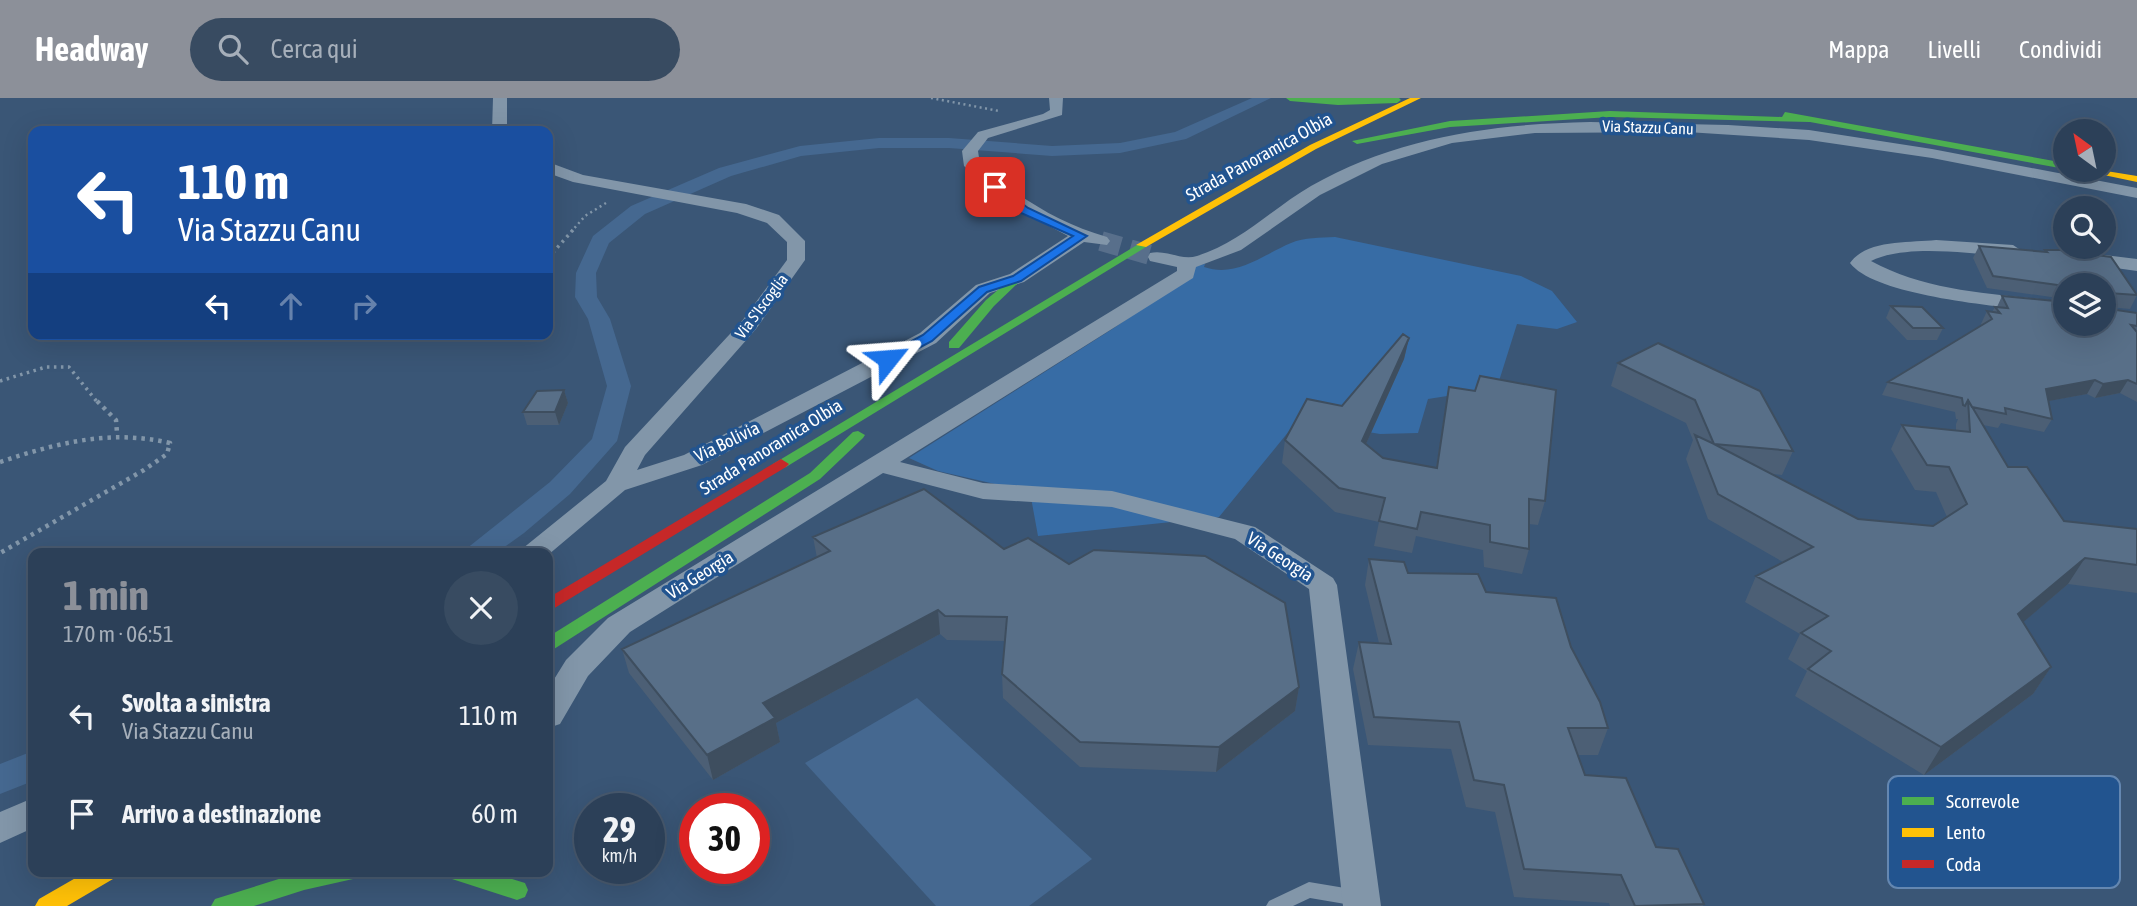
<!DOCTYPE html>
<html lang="it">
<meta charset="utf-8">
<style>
:root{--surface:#2c4058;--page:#384b61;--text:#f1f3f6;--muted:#a6afba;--line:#48596e;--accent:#8c9099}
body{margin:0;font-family:"Asap Condensed",sans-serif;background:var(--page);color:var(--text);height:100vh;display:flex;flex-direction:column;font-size:26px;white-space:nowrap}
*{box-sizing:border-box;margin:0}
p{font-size:23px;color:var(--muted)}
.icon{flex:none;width:38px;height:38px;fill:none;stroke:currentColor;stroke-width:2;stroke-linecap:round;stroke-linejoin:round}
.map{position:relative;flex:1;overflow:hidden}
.drawer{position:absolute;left:28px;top:450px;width:525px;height:329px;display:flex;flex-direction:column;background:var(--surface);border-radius:14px;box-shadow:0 7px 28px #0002,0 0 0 2px var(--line)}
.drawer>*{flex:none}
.guide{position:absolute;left:28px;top:28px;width:525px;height:214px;border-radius:14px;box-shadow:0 7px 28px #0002,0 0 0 2px var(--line);background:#1a4fa0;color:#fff;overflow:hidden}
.needle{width:46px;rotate:327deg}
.buttons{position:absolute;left:2053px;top:21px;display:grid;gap:14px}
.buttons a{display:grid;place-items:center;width:63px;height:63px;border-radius:50%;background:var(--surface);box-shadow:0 7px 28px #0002,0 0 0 2px var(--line);font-size:35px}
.speed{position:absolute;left:574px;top:695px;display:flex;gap:14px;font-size:35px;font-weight:700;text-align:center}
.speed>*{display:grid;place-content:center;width:91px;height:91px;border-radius:50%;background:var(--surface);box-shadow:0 7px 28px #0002,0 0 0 2px var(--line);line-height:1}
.speed small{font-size:18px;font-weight:400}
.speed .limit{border:10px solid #d22;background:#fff;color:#111}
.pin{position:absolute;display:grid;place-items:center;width:60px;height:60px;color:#fff;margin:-30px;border-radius:14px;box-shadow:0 4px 10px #0006}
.me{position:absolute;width:77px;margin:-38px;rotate:62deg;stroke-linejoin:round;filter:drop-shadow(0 0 5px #0008)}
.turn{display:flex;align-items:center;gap:24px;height:147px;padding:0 35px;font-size:32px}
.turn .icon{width:91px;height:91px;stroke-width:2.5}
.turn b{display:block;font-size:49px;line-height:60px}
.lanes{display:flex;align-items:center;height:66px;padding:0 35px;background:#0003;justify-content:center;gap:35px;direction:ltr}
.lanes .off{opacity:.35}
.round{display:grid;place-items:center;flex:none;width:74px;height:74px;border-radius:37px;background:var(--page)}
.overview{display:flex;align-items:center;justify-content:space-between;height:119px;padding:0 35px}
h1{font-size:42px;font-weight:700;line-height:52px;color:var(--accent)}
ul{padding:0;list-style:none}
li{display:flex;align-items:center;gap:21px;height:98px;padding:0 35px}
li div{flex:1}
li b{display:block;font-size:26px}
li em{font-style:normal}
header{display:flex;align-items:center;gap:42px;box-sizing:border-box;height:98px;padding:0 35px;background:var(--accent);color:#fff}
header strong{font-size:33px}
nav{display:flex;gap:38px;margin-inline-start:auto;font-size:24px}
.search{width:490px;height:63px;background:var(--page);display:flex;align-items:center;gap:18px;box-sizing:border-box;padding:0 24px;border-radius:38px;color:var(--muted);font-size:26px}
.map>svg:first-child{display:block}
.green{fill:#376ca5}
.water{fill:#456890}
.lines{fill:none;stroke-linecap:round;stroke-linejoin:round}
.canal{fill:#456890;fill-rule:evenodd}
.street-tunnel{stroke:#586f8b;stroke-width:20;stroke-dasharray:20 10;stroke-linecap:butt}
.path-far2{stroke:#8296a9;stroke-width:2.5;stroke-dasharray:2 3.5;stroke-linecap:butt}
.path-far1{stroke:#8296a9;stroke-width:3.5;stroke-dasharray:2.5 4.5;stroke-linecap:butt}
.path{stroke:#8296a9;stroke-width:4.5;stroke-dasharray:3.5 5;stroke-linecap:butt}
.lane{fill:#8296a9;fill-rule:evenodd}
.street{fill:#8296a9;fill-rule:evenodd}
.fast{fill:#4caf50;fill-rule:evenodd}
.slow{fill:#ffc107;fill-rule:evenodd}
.jam{fill:#c62828;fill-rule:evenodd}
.wall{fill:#4c5f75}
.shaded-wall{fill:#3e4e5f}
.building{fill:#586f88;stroke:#3e4e5f;stroke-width:2}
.route{fill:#1a73e8;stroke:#114b97;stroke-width:2}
.labels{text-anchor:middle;stroke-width:7;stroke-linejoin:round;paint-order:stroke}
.far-street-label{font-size:16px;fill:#fff;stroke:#22548f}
.street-label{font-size:18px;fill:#fff;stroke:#22548f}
.key{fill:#22548f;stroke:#6487b1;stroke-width:2}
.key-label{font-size:19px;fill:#fff}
</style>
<header>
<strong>Headway</strong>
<div class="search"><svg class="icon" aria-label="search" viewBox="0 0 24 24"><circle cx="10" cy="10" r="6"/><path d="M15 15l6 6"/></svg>Cerca qui</div>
<nav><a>Mappa</a><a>Livelli</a><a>Condividi</a></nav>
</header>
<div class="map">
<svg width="2137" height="808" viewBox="0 0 2137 808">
<rect width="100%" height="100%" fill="#3a5676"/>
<path class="green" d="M 1335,139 L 1521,178 L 1552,193 L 1577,224 L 1557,231 L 1517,226 L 1493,302 L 1460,296 L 1428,301 L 1418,335 L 1380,336 L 1298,322 L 1219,419 L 1038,438 L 1030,394 L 938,373 L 909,360 L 1114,230 L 1144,209 L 1186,169 L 1205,166 L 1204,169 C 1237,180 1262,157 1291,145 C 1305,139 1320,140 1335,139 Z"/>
<path class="water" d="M 917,600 L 1092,761 L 1029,808 L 936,808 L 805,665 Z"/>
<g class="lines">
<path class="canal" d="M 1252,0 L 1271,0 L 1186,41 L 1120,55 L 1052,58 L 949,50 L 879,50 L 801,58 L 731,78 L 645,116 L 609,145 L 596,175 L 597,199 L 610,221 L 631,288 L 617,343 L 570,396 L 524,435 L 496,455 L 461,455 L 550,384 L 592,341 L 607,288 L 588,221 L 575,199 L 576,175 L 593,138 L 631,108 L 719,70 L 800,48 L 879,40 L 949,40 L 1052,48 L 1120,45 L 1175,34 Z
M 33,653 L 33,683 L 0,696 L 0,666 Z"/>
<path class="street-tunnel" d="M 1101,143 L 1157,159"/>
<path class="path-far2" d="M 931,0 L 999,13
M 571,134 L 585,118 L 606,105"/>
<path class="path-far1" d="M 548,160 L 573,132
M 0,283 L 46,269 L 69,269 L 98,305"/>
<path class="path" d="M 97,303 L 116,322 L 117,335
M 0,364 C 57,345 110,331 170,345 L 167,356 L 144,372 L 0,455"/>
<path class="lane" d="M 1309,784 L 1357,792 L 1363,795 L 1366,800 L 1363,805 L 1357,808 L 1310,800 L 1293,808 L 1266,808 L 1269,803 Z"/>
<path class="street" d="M 493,0 L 507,0 L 507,33 L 492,33 Z
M 1049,0 L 1063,0 L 1062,17 L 988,40 L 978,53 L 980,66 C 1019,100 1058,125 1107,139 L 1110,143 L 1107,147 L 1084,144 L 1024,184 L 990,195 L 936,245 L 702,367 L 625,392 L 548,457 L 517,455 L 606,383 L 625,349 L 742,223 L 787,162 L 787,144 L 767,125 L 737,115 L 573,84 L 548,75 L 548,64 L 583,77 L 746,106 L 779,117 L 805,143 L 805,162 L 756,231 L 645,357 L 637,372 L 684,357 L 920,235 L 976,187 L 1010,176 L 1068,138 L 1010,107 L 964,68 L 962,53 L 978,34 L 1043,16 L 1050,12 Z
M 1590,24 L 1728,27 L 1809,32 L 1932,51 L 2137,90 L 2137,100 L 1932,60 L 1809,42 L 1687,34 L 1535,35 L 1452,45 L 1382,66 L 1320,97 L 1241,152 L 1196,169 L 1193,180 L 900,364 L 983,385 L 1112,393 L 1255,429 L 1333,480 L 1337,487 L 1381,808 L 1343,808 L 1309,491 L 1235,441 L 1112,409 L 983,401 L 883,375 L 630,534 L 588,578 L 560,626 L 548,630 L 548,591 L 566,562 L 608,520 L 1177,173 L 1177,169 L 1150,163 L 1148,159 L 1150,155 C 1166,151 1181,163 1197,158 C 1240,145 1273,110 1311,88 C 1397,39 1493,26 1590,24 Z
M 1936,142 L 2013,147 L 2022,153 L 2013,159 C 1973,156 1907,145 1871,163 C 1929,195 2001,196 2065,204 L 2065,216 C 2020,210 1877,201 1850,165 C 1867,141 1909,145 1936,142 Z
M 2080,154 L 2137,161 L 2137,173 L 2073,164 L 2071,160 Z
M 33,700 L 33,730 L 0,745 L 0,714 Z"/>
<path class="fast" d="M 1286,0 L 1399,0 L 1401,2 L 1397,5 L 1338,7 L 1290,3 Z
M 1610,13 L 1782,19 L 1785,14 L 2065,65 L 2065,71 L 1810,24 L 1610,19 L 1450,29 L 1357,46 L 1352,43 L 1450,23 Z
M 1142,144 L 1148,147 L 1146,149 L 786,369 L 781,371 L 773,366 Z
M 1017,176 L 1023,180 L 1021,182 L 994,208 L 959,250 L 949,250 L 949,244 L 986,202 Z
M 858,333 L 865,337 L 863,340 L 820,381 L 554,551 L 548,553 L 548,539 L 810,375 L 853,334 Z
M 301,774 L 356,774 L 353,781 L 304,792 L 254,808 L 211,808 L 215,801 Z
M 449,774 L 489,774 L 525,785 L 528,792 L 525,799 L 517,802 L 452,781 Z"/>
<path class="slow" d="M 1410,0 L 1421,0 L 1316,51 L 1146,149 L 1136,147 L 1310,47 Z
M 2080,72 L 2100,72 L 2137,78 L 2137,84 Z
M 86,774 L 116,774 L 113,781 L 67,808 L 35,808 L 39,801 Z"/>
<path class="jam" d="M 781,361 L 789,366 L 786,369 L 548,514 L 548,500 Z"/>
</g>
<path class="wall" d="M 1979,148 L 2044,154 L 2045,152 L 2137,197 L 2130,211 L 2109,209 L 2109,211 L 2137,215 L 2137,304 L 2120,295 L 2095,300 L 2087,296 L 2048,303 L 2052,321 L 2044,334 L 2001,325 L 1998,330 L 1983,327 L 2008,369 L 2064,423 L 2137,431 L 2137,495 L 2068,486 L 2023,524 L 2051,569 L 2033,596 L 1924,677 L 1795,598 L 1807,573 L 1788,561 L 1800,536 L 1745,504 L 1756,478 L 1783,464 L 1708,421 L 1686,361 L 1693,342 L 1686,325 L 1611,288 L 1618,265 L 1658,245 L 1793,353 L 1782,377 L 1772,376 L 1858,421 L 1933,428 L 1947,419 L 1936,394 L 1915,392 L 1891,351 L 1902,327 L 1956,332 L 1956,326 L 1958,321 L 1956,321 L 1955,314 L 1882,297 L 1888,284 L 1981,227 L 1981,226 L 1987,213 L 1992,214 L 1995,209 L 1997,209 L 2002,198 L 2065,226 L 2104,187 L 2065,187 L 2065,201 L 1987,190 L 1973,160 Z
M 1891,208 L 1943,230 L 1937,242 L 1907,242 L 1886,220 Z
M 1409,240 L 1404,261 L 1366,346 L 1383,360 L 1436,370 L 1445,312 L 1449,289 L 1545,403 L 1538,427 L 1529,426 L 1529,451 L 1522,476 L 1484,469 L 1483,452 L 1416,438 L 1412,455 L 1374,448 L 1379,424 L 1335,414 L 1282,365 L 1285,342 L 1342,308 Z
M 564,292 L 568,305 L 559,327 L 527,327 L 523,314 Z
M 813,439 L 1004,451 L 1069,466 L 1299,589 L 1295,613 L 1216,674 L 1080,669 L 1003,600 L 1002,576 L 1005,543 L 947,542 L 940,536 L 776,625 L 780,644 L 713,682 L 629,575 L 622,551 L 817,460 Z
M 1369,461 L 1408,475 L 1486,494 L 1571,549 L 1608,630 L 1598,657 L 1578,657 L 1585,677 L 1656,749 L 1704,806 L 1703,808 L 1610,808 L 1609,805 L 1514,799 L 1495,714 L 1466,709 L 1451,651 L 1368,647 L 1353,571 L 1359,544 L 1379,545 L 1365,487 Z"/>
<path class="shaded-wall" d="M 1409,240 L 1404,261 L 1357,366 L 1362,343 Z
M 2095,282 L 2087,296 L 2038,305 L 2046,291 Z
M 2128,282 L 2120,295 L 2095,300 L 2103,286 Z
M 564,292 L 568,305 L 559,327 L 555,314 Z
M 2085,460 L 2068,486 L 2001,543 L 2018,516 Z
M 938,512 L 940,536 L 776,625 L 780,644 L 713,682 L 707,657 L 763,605 Z
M 2051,569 L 2033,596 L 1924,677 L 1941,649 Z
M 1299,589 L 1295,613 L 1216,674 L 1219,649 Z"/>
<path class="building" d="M 1979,148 L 2047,154 L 2045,152 L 2060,152 L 2111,159 L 2137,197 L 2109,195 L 2109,211 L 2137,215 L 2137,228 L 2131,227 L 2137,234 L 2137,286 L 2128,282 L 2103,286 L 2095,282 L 2046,291 L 2052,321 L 2005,310 L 2006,316 L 1972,309 L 1968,302 L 1965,308 L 1963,307 L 1962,300 L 1888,284 L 1992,221 L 1987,213 L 2000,215 L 1995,209 L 2008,210 L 2002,198 L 2065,204 L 2065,226 L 2104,226 L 2104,187 L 2065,188 L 1993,178 Z
M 1891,208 L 1922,209 L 1943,230 L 1913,230 Z
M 1403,236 L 1409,240 L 1362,343 L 1383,360 L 1437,370 L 1449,289 L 1475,293 L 1480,278 L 1556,292 L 1545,403 L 1529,401 L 1529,451 L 1490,444 L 1490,427 L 1421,414 L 1417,431 L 1379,423 L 1385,400 L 1339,390 L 1285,342 L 1307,301 L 1342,308 Z
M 1658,245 L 1760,293 L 1793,353 L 1714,346 L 1858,421 L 1933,428 L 1967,406 L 1949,369 L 1927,367 L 1902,327 L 1970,334 L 1968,302 L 2008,369 L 2027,369 L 2064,423 L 2137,431 L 2137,467 L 2085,460 L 2018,516 L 2051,569 L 1941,649 L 1808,571 L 1831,553 L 1801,535 L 1828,518 L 1756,478 L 1813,449 L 1718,396 L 1695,337 L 1714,346 L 1695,302 L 1618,265 Z
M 564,292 L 555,314 L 523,314 L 537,293 Z
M 924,391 L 1004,451 L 1028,440 L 1069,466 L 1094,452 L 1205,458 L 1285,505 L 1299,589 L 1219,649 L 1080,644 L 1002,576 L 1007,519 L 945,518 L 938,512 L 763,605 L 775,620 L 707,657 L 622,551 L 830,453 L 813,439 Z
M 1369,461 L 1404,464 L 1408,475 L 1478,476 L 1486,494 L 1556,500 L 1571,549 L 1600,604 L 1608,630 L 1568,630 L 1585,677 L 1626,680 L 1656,749 L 1678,751 L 1704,806 L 1635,808 L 1621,777 L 1524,771 L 1504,687 L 1474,682 L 1459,624 L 1374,619 L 1359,544 L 1391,546 Z"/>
<path class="route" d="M 991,87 L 998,87 L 1028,110 L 1087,138 L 1021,183 L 987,194 L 932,243 L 893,264 L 884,264 L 884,258 L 923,237 L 979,189 L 1013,178 L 1073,138 L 1021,115 L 991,91 Z"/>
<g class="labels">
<g class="far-street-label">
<text transform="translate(1648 29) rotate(2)" y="6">Via Stazzu Canu</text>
<text transform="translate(761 208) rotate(-53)" y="6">Via S'Iscoglia</text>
</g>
<g class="street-label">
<text transform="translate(1259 59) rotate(-29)" y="6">Strada Panoramica Olbia</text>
<text transform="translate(727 344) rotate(-26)" y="6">Via Bolivia</text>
<text transform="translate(771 349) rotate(-32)" y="6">Strada Panoramica Olbia</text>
<text transform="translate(1280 459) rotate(33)" y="6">Via Georgia</text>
<text transform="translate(700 477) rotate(-32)" y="6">Via Georgia</text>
</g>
</g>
<rect x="1888" y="678" width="232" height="112" rx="10" class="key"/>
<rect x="1902" y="699" width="32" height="8" fill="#4caf50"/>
<rect x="1902" y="730" width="32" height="9" fill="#ffc107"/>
<rect x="1902" y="762" width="32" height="8" fill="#c62828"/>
<g class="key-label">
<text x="1946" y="710">Scorrevole</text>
<text x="1946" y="741">Lento</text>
<text x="1946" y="773">Coda</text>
</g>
</svg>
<div class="buttons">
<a><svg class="needle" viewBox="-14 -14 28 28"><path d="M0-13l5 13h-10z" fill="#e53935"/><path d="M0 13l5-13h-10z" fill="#a6afba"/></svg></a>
<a><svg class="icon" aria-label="search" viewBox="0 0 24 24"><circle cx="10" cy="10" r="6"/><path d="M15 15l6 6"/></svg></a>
<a><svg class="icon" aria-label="layers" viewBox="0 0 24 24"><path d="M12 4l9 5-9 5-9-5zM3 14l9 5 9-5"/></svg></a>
</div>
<div class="speed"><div>29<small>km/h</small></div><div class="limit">30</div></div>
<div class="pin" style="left:995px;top:89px;background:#d93025"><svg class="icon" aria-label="arrive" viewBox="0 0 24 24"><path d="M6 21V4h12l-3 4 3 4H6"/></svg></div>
<svg class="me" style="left:888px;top:261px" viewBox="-20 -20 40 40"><path d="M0-17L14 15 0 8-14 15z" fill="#1a73e8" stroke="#fff" stroke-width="4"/></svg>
<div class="guide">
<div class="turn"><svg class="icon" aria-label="left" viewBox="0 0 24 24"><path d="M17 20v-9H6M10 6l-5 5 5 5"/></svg><div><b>110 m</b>Via Stazzu Canu</div></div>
<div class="lanes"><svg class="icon" aria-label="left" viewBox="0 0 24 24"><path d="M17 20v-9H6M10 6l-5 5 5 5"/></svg><svg class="icon off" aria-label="ahead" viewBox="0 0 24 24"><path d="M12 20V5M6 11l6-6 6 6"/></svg><svg class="icon off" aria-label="right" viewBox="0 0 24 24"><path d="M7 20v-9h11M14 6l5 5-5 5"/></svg></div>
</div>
<section class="drawer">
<div class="overview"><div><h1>1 min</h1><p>170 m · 06:51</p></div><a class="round"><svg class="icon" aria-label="close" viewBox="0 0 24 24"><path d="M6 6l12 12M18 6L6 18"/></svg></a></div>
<ul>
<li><svg class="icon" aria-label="left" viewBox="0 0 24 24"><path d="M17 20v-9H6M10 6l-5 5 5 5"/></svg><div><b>Svolta a sinistra</b><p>Via Stazzu Canu</p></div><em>110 m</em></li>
<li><svg class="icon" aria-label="arrive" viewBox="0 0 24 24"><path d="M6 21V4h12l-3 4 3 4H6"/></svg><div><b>Arrivo a destinazione</b></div><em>60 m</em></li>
</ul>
</section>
</div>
